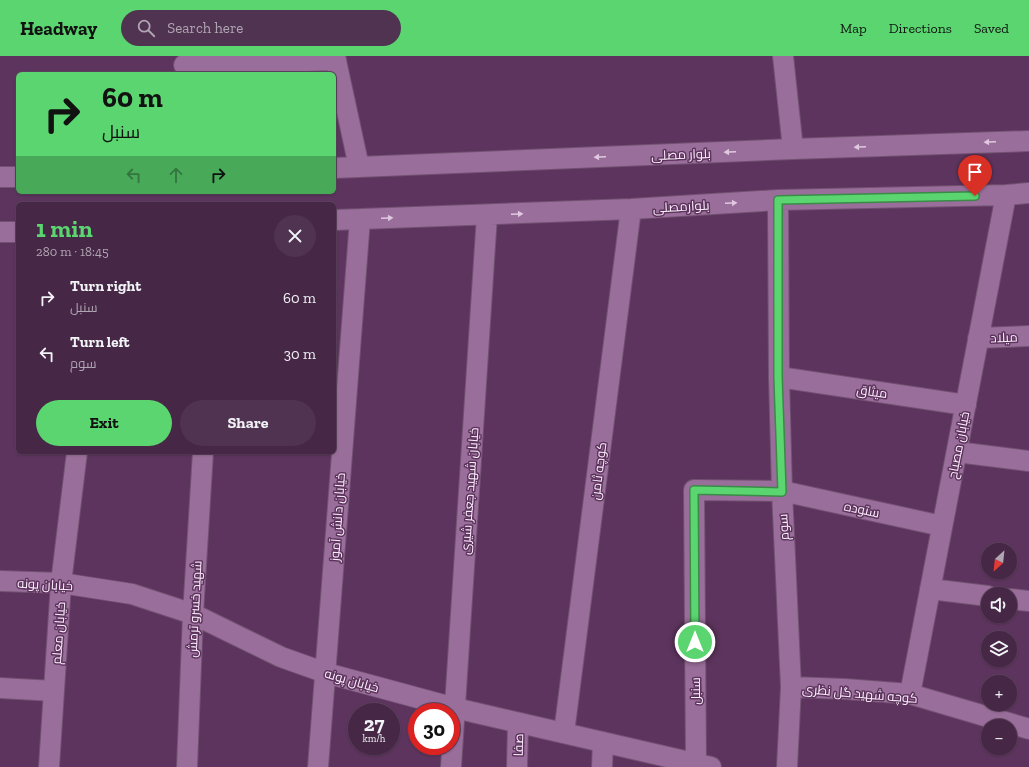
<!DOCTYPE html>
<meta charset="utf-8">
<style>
:root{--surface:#462746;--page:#503351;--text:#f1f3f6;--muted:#b0a5b3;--line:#5e445f;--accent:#5ad56f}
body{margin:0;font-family:"Zilla Slab",Cairo,serif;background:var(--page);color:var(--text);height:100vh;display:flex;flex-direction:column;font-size:15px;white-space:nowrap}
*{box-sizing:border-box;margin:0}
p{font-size:13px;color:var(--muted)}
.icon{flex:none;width:22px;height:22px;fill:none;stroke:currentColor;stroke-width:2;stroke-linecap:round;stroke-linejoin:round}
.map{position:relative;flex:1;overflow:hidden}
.panel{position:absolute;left:16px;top:146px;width:320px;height:252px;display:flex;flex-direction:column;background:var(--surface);border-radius:6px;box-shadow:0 1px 3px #0004,0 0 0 1px var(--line)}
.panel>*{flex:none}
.guide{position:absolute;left:16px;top:16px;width:320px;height:122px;border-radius:6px;box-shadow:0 1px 3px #0004,0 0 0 1px var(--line);background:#5ad56f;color:#111;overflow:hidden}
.needle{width:26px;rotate:207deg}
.buttons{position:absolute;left:981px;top:487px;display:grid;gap:8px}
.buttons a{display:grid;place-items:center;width:36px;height:36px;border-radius:50%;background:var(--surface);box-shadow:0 1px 3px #0004,0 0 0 1px var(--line);font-size:20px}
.speed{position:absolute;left:348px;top:647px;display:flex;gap:8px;font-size:20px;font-weight:700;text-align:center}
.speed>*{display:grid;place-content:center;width:52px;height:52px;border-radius:50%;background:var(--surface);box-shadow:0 1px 3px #0004,0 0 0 1px var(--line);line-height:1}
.speed small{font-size:10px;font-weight:400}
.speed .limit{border:6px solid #d22;background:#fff;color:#111}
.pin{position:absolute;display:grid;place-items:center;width:34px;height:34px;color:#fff;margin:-41px -17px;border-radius:50% 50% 50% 0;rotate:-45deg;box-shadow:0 0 4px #0007}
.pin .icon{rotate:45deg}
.me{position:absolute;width:44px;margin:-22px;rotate:0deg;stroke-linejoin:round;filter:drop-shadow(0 0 3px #0008)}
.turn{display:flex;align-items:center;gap:14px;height:84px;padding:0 20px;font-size:18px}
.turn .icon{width:52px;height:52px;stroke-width:2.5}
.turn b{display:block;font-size:28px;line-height:34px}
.lanes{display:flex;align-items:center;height:38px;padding:0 20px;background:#0003;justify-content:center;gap:20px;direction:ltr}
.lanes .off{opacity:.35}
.round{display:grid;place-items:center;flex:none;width:42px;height:42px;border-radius:21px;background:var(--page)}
.summary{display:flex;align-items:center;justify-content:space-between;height:68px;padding:0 20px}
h1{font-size:24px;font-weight:700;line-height:30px;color:var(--accent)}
.primary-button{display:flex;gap:8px;margin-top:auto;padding:8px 20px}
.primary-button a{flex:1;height:46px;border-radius:24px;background:var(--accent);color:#111;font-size:16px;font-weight:700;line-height:46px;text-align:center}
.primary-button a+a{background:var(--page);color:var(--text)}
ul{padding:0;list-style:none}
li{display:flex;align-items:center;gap:12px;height:56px;padding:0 20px}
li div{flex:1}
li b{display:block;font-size:15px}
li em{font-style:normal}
header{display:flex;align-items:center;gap:24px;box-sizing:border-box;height:56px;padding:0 20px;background:var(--accent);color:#111}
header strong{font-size:19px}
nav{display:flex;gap:22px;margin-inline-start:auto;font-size:14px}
.search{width:280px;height:36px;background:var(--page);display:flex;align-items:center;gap:10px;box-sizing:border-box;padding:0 14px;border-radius:22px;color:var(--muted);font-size:15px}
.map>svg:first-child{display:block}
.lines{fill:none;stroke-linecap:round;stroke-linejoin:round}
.minor-casing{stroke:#725172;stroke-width:22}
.minor{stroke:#9a6e9a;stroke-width:20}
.oneway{fill:#e0c8e0}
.route-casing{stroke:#3a8a48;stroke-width:10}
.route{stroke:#5ad56f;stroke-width:7}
.labels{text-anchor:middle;stroke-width:3;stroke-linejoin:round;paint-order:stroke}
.street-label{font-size:13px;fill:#feeffe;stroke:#5d345d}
</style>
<header>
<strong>Headway</strong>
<div class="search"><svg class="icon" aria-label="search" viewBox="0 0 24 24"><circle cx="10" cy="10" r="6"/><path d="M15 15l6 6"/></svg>Search here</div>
<nav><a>Map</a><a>Directions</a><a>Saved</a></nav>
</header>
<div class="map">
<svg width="1029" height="711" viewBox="0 0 1029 711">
<rect width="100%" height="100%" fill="#5d345d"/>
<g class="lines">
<defs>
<path id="minor" d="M 335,0 L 359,111
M 783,0 L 793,93
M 184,9 L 336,4
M 334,112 L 793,93 L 1029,85
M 0,121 L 18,121
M 778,144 L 779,321 L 782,435 L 791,631
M 334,164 L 631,153 L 778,144 L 1006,139 L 1029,137
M 0,176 L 18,176
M 978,282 L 1029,280
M 779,321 L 966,349
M 957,396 L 1029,405
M 0,525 L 61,527 L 132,538 L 193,558 L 281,601 L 326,617 L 455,652 L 711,711
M 930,533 L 988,540
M 1010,543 L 1029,545
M 0,632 L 54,635
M 910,638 L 1006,139
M 564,677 L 631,153
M 696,708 L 694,434 L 782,435 L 942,470
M 49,711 L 61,527 L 77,396
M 187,711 L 193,558 L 203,396
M 318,711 L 360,163
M 451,711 L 487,159
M 517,711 L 518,667
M 602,711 L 603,686
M 787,711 L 791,631 L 845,633 L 910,638 L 1029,673"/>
</defs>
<use href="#minor" class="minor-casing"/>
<use href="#minor" class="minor"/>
</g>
<defs><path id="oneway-solid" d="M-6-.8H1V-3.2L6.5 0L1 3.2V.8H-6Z"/></defs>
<g class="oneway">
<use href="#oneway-solid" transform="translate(990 86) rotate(178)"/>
<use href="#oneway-solid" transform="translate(860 91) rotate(178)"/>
<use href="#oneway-solid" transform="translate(730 96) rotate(178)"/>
<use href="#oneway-solid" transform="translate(600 101) rotate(178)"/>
<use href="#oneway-solid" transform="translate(731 147) rotate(-3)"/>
<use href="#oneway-solid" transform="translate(517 158) rotate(-2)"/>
<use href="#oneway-solid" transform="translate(387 162) rotate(-2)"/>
</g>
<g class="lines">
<defs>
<path id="route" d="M 695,586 L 694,434 L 782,436 L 778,321 L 778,144 L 975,140"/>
</defs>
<use href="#route" class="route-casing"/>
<use href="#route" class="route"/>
</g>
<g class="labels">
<g class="street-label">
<text transform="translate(681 98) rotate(-2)" y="5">بلوار مصلی</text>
<text transform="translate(681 150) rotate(-3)" y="5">بلوارمصلی</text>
<text transform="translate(1004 281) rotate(-2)" y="5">میلاد</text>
<text transform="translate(872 335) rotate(8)" y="5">میثاق</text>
<text transform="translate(958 389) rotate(-79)" y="5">خیابان مصباح</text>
<text transform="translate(598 415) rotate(-83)" y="5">کوچه ثامن</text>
<text transform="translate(469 435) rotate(-86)" y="5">خیابان شهید جعفر شیری</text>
<text transform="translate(862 453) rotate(12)" y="5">ستوده</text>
<text transform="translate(337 461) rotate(-86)" y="5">خیابان دانش آموز</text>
<text transform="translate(783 471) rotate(-93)" y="5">سوم</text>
<text transform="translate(45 528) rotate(3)" y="5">خیابان پونه</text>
<text transform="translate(194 553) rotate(-87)" y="5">شهید خسرو ترمش</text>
<text transform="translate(58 577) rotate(-86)" y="5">خیابان معلم</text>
<text transform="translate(352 624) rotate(16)" y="5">خیابان پونه</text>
<text transform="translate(695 635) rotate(-90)" y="5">سنبل</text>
<text transform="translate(860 637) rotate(5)" y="5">کوچه شهید گل نظری</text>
<text transform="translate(518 689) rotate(-89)" y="5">صفا</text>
</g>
</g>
</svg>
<div class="buttons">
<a><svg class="needle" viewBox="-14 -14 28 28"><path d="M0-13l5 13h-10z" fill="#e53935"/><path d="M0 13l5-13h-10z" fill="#b0a5b3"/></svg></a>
<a><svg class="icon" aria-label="sound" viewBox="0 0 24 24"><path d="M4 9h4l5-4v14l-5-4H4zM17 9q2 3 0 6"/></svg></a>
<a><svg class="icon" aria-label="layers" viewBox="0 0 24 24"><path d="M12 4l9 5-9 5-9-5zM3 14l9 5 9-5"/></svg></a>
<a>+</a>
<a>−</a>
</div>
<div class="speed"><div>27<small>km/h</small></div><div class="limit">30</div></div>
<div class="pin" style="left:975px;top:140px;background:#d93025"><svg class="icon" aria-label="arrive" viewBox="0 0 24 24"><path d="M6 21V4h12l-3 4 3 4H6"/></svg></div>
<svg class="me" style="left:695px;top:586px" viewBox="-20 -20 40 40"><circle r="17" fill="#5ad56f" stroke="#fff" stroke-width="3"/><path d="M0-11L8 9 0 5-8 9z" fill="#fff"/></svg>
<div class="guide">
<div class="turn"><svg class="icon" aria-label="right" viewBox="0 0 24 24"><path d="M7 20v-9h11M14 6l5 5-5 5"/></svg><div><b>60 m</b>سنبل</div></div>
<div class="lanes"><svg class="icon off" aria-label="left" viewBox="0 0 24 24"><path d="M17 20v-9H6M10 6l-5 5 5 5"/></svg><svg class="icon off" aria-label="ahead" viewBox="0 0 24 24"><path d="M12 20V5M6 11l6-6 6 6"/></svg><svg class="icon" aria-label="right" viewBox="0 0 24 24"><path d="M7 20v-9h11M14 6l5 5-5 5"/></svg></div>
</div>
<section class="panel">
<div class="summary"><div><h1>1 min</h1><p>280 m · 18:45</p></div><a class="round"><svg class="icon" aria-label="close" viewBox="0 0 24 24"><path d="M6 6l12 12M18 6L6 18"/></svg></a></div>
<ul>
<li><svg class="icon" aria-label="right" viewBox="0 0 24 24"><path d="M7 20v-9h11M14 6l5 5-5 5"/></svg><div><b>Turn right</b><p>سنبل</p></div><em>60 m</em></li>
<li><svg class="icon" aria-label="left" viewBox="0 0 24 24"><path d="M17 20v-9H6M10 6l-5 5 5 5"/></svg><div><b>Turn left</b><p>سوم</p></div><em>30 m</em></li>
</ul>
<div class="primary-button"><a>Exit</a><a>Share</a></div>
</section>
</div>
